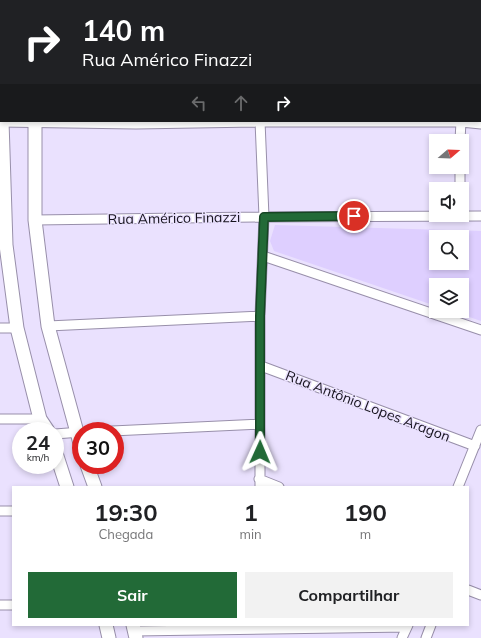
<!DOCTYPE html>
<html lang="pt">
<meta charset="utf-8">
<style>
:root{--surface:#fff;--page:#f2f2f2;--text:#202124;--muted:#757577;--accent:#226a37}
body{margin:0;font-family:Mulish,sans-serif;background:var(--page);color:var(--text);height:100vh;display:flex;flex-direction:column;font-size:15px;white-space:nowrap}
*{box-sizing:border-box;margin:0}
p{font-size:13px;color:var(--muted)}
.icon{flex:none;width:22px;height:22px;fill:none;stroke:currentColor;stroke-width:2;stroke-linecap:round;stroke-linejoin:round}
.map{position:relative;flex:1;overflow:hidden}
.panel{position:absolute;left:12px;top:486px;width:457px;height:140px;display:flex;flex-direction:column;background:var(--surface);border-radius:0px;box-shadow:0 2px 6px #0003}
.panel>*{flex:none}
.top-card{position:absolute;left:0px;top:0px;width:481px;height:122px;box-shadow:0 2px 6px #0003;background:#202124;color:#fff;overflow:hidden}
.needle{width:26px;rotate:71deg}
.fabs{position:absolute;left:429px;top:134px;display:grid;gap:8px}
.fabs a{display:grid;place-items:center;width:40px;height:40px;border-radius:0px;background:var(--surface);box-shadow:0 2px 6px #0003;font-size:20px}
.speed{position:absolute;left:12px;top:422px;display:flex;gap:8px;font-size:20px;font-weight:700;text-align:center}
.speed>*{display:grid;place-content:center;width:52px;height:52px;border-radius:50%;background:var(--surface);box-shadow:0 2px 6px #0003;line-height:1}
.speed small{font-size:10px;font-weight:400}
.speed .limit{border:6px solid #d22;background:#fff;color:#111}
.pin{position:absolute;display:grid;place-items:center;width:34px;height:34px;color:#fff;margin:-17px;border:2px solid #fff;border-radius:50%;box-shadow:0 1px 4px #0007}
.me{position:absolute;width:44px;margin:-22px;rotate:1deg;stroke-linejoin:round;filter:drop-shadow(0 0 3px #0008)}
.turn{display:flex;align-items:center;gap:14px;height:84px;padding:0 16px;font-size:18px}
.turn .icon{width:52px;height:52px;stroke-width:2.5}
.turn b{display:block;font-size:28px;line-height:34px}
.lanes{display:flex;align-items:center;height:38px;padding:0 16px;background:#0003;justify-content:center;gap:20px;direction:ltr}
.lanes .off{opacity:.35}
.eta{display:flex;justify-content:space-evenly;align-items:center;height:68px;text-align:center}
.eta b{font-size:24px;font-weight:700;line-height:28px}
.button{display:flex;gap:8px;margin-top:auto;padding:8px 16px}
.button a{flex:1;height:46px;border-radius:0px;background:var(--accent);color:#fff;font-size:16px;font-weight:700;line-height:46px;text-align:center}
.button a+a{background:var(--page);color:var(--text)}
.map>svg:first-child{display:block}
.green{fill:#decfff;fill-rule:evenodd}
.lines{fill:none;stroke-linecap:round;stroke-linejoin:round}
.street-casing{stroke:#988faa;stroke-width:11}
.secondary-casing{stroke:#988faa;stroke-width:15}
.street{stroke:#fff;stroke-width:9}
.secondary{stroke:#fff;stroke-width:13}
.route-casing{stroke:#164524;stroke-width:10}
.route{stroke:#226a37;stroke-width:7}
.labels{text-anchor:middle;stroke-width:3;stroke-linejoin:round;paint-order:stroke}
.street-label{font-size:14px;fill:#16131d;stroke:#eae1fe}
</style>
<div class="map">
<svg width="481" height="638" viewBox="0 0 481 638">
<rect width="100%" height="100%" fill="#eae1fe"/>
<path class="green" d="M 275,225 L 481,231 L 481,321 L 452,311 L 462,311 L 462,285 L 436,285 L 436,306 L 274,251 L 270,241 ZM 436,237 L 462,237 L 462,263 L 436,263 Z"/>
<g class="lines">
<defs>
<path id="street" d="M 261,1 L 261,0
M 461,1 L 461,0
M 480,33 L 481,33
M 0,122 L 136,124 L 260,122 L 461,122 L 481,124
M 460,141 L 461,121
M 460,189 L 460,167
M 35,220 L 264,217 L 481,216
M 263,256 L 481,330
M 48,326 L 260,316
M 0,328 L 17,328
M 261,366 L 475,446
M 0,419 L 40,419
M 112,431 L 260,424
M 55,434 L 81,432
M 259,479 L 279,487
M 260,487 L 260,316 L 264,217 L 260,121
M 458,487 L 481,430
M 0,511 L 13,511
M 468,590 L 481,595
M 0,605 L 13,605
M 134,631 L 407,627
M 402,638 L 408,625
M 426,638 L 431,625"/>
<path id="secondary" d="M 20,0 L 20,1
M 0,26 L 1,30
M 2,121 L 6,245 L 17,328 L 40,419 L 48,431
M 35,121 L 35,220 L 48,326 L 81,447
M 55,450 L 67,487
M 87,465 L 95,487
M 106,625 L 109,638
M 133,625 L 136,638"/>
</defs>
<use href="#street" class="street-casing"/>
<use href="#secondary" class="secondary-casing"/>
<use href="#street" class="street"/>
<use href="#secondary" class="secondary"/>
</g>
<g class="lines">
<defs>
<path id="route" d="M 260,452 L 260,316 L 264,217 L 354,216"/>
</defs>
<use href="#route" class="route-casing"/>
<use href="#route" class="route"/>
</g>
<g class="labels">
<g class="street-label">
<text transform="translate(174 218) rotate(-1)" y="5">Rua Américo Finazzi</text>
<text transform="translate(368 406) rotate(21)" y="5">Rua Antônio Lopes Aragon</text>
</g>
</g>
</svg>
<div class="fabs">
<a><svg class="needle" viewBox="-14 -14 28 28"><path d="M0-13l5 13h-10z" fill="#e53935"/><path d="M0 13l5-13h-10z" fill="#757577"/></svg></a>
<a><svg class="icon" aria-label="sound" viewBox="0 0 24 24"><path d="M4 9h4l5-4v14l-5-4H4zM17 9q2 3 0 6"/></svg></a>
<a><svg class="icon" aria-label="search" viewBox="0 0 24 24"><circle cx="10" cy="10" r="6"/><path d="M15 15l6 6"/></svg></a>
<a><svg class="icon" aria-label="layers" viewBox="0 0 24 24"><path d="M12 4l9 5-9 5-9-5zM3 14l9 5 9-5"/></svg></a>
</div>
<div class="speed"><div>24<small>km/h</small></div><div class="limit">30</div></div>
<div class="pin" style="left:354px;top:216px;background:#d93025"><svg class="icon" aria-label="arrive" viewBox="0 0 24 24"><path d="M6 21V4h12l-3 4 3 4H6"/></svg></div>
<svg class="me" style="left:260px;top:452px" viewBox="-20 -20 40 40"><path d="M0-17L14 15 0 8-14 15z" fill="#226a37" stroke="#fff" stroke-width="4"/></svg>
<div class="top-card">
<div class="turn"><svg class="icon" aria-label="right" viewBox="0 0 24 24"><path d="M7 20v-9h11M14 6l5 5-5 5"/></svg><div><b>140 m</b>Rua Américo Finazzi</div></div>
<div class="lanes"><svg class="icon off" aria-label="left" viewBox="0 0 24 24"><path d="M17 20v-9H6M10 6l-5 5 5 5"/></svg><svg class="icon off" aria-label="ahead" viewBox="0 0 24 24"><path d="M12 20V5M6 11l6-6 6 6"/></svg><svg class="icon" aria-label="right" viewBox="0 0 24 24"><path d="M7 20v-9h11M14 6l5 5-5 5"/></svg></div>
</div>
<section class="panel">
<div class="eta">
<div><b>19:30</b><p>Chegada</p></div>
<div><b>1</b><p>min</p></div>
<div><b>190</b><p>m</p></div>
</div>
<div class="button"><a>Sair</a><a>Compartilhar</a></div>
</section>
</div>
